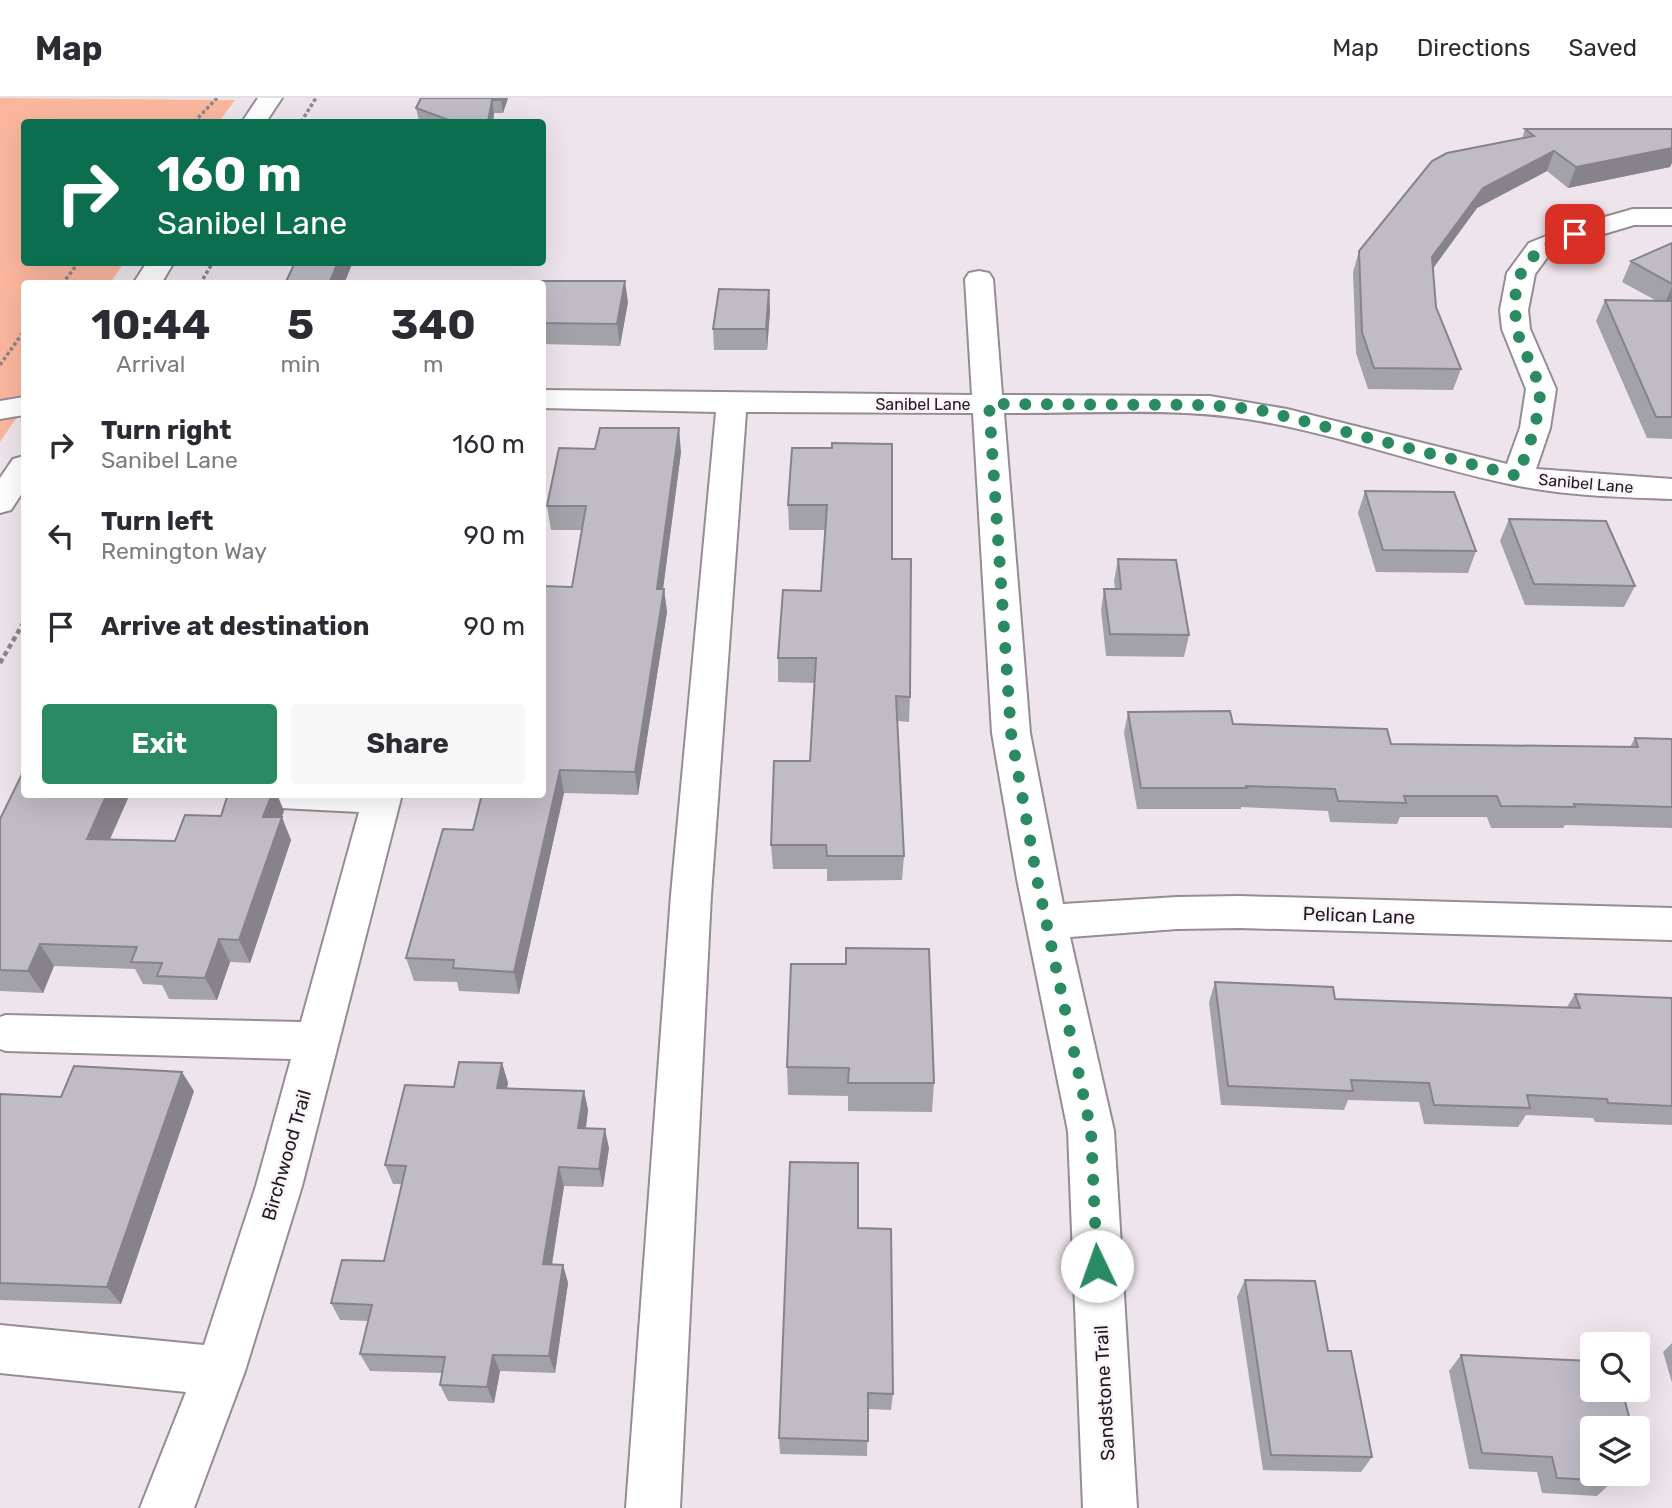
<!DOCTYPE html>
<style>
:root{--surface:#fff;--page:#f7f7f7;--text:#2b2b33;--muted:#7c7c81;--line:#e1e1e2;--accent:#2a8a62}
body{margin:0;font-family:Rubik,sans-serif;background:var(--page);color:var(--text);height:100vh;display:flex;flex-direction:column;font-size:26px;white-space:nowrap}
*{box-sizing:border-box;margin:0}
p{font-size:23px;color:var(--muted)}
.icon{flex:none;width:38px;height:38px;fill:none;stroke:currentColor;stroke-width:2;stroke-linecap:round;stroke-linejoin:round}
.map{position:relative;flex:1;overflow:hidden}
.panel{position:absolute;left:21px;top:182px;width:525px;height:518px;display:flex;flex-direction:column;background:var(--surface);border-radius:7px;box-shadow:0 7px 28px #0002}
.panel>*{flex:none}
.hud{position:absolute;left:21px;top:21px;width:525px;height:147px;border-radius:7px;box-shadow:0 7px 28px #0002;background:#0b6e4f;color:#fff;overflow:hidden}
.controls{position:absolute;left:1580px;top:1234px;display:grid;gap:14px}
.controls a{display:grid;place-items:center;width:70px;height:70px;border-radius:7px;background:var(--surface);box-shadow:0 7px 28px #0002;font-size:35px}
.pin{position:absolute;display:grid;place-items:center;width:60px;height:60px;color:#fff;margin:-30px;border-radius:14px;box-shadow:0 4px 10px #0006}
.me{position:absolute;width:77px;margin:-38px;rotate:357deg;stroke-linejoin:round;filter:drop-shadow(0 0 5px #0008)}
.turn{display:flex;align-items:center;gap:24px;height:147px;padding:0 21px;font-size:32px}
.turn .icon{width:91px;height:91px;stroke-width:2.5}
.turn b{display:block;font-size:49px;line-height:60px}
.eta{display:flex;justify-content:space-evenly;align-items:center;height:119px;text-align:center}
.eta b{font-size:42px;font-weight:700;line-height:49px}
.action{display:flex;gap:14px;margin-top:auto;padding:14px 21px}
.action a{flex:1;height:80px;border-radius:7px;background:var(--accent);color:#fff;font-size:28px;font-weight:700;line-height:80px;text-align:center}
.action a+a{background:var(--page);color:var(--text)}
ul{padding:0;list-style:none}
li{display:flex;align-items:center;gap:21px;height:91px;padding:0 21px}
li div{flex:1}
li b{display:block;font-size:26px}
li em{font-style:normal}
header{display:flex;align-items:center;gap:42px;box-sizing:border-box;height:98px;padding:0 35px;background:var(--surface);border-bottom:2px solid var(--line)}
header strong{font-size:33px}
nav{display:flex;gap:38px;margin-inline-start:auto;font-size:24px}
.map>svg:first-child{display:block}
.green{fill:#fbb79e}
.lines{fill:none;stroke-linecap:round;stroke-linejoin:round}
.minor-casing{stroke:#958d93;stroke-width:4}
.major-casing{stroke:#958d93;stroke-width:4}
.path-far1{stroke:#8d868b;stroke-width:3.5;stroke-dasharray:3.5 2.5;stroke-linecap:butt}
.path{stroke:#8d868b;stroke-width:4.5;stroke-dasharray:5 3.5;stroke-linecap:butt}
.minor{fill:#fff;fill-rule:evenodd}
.major{fill:#fff;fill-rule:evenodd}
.wall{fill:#a4a2a9}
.shaded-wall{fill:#86848a}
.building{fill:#bfbcc5;stroke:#86848a;stroke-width:2}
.route{stroke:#2a8a62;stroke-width:12;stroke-dasharray:0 21.6}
.labels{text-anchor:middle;stroke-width:5;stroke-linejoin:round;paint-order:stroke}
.far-street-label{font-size:16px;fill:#1e1b1e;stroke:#fbf3f9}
.street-label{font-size:19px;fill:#1e1b1e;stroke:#fbf3f9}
</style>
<header>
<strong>Map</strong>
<nav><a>Map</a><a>Directions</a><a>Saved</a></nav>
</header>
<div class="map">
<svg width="1672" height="1410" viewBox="0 0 1672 1410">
<rect width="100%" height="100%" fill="#eee5ec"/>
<path class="green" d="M 0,0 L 235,2 L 219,24 L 24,24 L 24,164 L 124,165 L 110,185 L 24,186 L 24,309 L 0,344 Z"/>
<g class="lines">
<defs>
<path id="minor" d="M 1633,111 L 1672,111 L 1672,127 L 1634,127 L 1584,142 L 1549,157 L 1535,176 L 1528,212 L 1530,231 L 1556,291 L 1550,330 L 1536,371 L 1672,381 L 1672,401 C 1619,399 1566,398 1514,387 C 1424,369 1338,335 1247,321 C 1169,309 1083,316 1004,315 L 1030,635 L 1063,806 L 1177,799 L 1240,798 L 1672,810 L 1672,842 L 1240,830 L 1177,831 L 1070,839 L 1114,1033 L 1137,1410 L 1083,1410 L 1068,1033 L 1017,781 L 992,635 L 973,315 L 746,314 L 711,797 L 680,1410 L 626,1410 L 671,797 L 716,314 L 542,310 L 542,292 L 972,297 L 965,181 L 969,175 L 979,173 L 989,175 L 993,181 L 1002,297 L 1210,298 L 1287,311 L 1507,366 L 1520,330 L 1526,291 L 1502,231 L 1500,212 L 1507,175 L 1529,145 L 1566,130 Z
M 24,299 L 24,317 L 0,321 L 0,303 Z
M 262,696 L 402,696 L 302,1088 L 245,1273 L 194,1410 L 140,1410 L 186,1294 L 0,1275 L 0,1227 L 204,1247 L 256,1088 L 291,961 L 6,953 L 0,951 L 0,919 L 6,917 L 301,924 L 359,714 L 281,710 L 267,706 Z"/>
<path id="major" d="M 258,0 L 282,0 L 266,24 L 242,24 Z
M 147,164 L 174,164 L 161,186 L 133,186 Z
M 24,358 L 24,392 L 11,412 L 0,415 L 0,380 L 13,361 Z"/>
</defs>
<use href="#minor" class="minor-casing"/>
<use href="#major" class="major-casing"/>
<path class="path-far1" d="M 194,24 L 217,0
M 301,24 L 316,0
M 62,186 L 79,164
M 200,186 L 213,164
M 0,267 L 24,233"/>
<path class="path" d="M 0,565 L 24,524"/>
<use href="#minor" class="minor"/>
<use href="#major" class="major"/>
</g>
<path class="wall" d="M 421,0 L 508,0 L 503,15 L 494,15 L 493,24 L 422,24 L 419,23 L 416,10 Z
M 1525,31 L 1672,31 L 1672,65 L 1670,69 L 1568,90 L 1547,73 L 1477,110 L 1433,170 L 1436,209 L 1461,271 L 1453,292 L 1368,291 L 1356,255 L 1353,174 L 1359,153 L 1522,41 Z
M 1672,145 L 1672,341 L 1647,340 L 1596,223 L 1605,202 L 1657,203 L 1622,184 L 1631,163 Z
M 542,186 L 628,204 L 620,248 L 542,246 Z
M 769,192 L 770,213 L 767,252 L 714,252 L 713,231 Z
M 792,350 L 892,461 L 910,599 L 909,624 L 897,623 L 904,758 L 902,782 L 827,783 L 827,771 L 773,771 L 771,747 L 810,663 L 814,585 L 778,584 L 778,560 L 821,493 L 825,432 L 789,432 L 788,407 Z
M 681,354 L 663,491 L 664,491 L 667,514 L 638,697 L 564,695 L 519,896 L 459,893 L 457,884 L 414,883 L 406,860 L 473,732 L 572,489 L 582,432 L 551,432 L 547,408 Z
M 1365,393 L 1476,453 L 1468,475 L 1376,474 L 1358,415 Z
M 1509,421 L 1635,488 L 1624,509 L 1525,507 L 1500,443 Z
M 1118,461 L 1189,537 L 1184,559 L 1106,558 L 1101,512 L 1104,491 L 1115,491 L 1114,483 Z
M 1128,614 L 1391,646 L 1630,649 L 1635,640 L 1672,641 L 1672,730 L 1565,727 L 1563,730 L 1491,730 L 1487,719 L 1400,719 L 1397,726 L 1330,724 L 1328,713 L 1241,709 L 1241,711 L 1137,711 L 1124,635 Z
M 284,713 L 281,719 L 291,742 L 250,865 L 230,864 L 217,902 L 169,901 L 162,887 L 143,886 L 135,871 L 54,868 L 43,895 L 0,893 L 0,721 L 110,741 L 175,743 L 221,718 Z
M 791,866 L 934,985 L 932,1014 L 848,1013 L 848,998 L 788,997 L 787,969 Z
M 1215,884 L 1335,901 L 1567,909 L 1575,896 L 1672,900 L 1672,1027 L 1595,1024 L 1593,1020 L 1526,1017 L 1518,1029 L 1424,1026 L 1419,1004 L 1348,1002 L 1344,1012 L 1221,1007 L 1209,904 Z
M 502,965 L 508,985 L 507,990 L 584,993 L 588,1012 L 586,1030 L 609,1050 L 603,1089 L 564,1088 L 552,1167 L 563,1167 L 568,1185 L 555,1275 L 500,1273 L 494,1305 L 448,1303 L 440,1287 L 442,1275 L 370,1273 L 360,1256 L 368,1223 L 340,1222 L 331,1205 L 384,1163 L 402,1086 L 393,1086 L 385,1067 L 454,989 Z
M 194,993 L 121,1206 L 0,1202 L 0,996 L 61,999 Z
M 858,1130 L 893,1296 L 891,1312 L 868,1311 L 867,1358 L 780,1356 L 779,1340 Z
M 1245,1182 L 1328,1253 L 1372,1359 L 1361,1374 L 1263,1372 L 1237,1199 Z
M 1672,1245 L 1672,1285 L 1663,1254 Z
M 1461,1257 L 1592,1376 L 1637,1376 L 1627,1385 L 1612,1384 L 1597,1398 L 1542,1395 L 1537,1374 L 1469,1371 L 1449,1273 Z"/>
<path class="shaded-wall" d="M 501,0 L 508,0 L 503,15 L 501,2 Z
M 492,2 L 494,15 L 493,24 L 488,24 Z
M 1672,50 L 1672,65 L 1670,69 L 1568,90 L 1576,69 Z
M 1554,53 L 1547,73 L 1477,110 L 1426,180 L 1432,159 L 1483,90 Z
M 338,164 L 353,164 L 344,186 L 329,186 Z
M 625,183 L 628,204 L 620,248 L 617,226 Z
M 1672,188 L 1672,203 L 1664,207 Z
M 769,192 L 770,213 L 767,252 L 766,231 Z
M 679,330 L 681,354 L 660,514 L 657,491 Z
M 664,491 L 667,514 L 638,697 L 635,674 Z
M 560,672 L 564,695 L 519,896 L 514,874 Z
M 107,696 L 130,696 L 100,764 L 87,741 Z
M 272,696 L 277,696 L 284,713 L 273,742 L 263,719 Z
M 282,719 L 291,742 L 250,865 L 239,842 Z
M 219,841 L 230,864 L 217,902 L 205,880 Z
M 40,846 L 54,868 L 43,895 L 28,873 Z
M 502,965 L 508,985 L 502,1009 L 497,990 Z
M 182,974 L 194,993 L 121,1206 L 107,1189 Z
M 584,993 L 588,1012 L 583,1049 L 578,1030 Z
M 605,1031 L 609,1050 L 603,1089 L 599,1071 Z
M 559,1069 L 564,1088 L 549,1184 L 543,1166 Z
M 563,1167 L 568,1185 L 555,1275 L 549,1258 Z
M 493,1257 L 500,1273 L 494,1305 L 487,1289 Z"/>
<path class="building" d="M 421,0 L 501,0 L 501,2 L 492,2 L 488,24 L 454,24 L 416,10 Z
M 1525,31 L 1672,31 L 1672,50 L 1576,69 L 1554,53 L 1483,90 L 1432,159 L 1436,209 L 1461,271 L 1374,270 L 1362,234 L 1359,153 L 1432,63 L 1447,55 L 1534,38 Z
M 1672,145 L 1672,186 L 1631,163 Z
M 295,164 L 338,164 L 329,186 L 285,186 Z
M 406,183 L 625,183 L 617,226 L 542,225 L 542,186 L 406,186 Z
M 719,191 L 769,192 L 766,231 L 713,231 Z
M 1605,202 L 1672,203 L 1672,319 L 1656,319 Z
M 600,330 L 679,330 L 657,491 L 664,491 L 635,674 L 560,672 L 514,874 L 453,870 L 454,862 L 406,860 L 443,731 L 473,732 L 482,696 L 542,696 L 542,488 L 572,489 L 586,408 L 547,408 L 559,350 L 595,351 Z
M 832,345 L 892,346 L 892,461 L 911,461 L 910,599 L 896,598 L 904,758 L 827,758 L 826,747 L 771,747 L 774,663 L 810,663 L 816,560 L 778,560 L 783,492 L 821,493 L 827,407 L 788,407 L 792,350 L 832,350 Z
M 1365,393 L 1454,394 L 1476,453 L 1383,452 Z
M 1509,421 L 1606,423 L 1635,488 L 1534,486 Z
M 1118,461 L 1176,462 L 1189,537 L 1110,536 L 1104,491 L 1121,491 Z
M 1230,613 L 1233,626 L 1387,631 L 1391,646 L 1638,649 L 1635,640 L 1672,641 L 1672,709 L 1574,706 L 1575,709 L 1501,708 L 1497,698 L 1404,698 L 1406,705 L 1338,703 L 1335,691 L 1246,688 L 1247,690 L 1141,690 L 1128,614 Z
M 24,672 L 24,696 L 107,696 L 87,741 L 175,743 L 185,717 L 221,718 L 228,696 L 272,696 L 263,719 L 282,719 L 239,842 L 219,841 L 205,880 L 157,878 L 162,865 L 131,864 L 137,849 L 40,846 L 28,873 L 0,872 L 0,721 Z
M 846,850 L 929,851 L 934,985 L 848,985 L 849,970 L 787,969 L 791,866 L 846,866 Z
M 1215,884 L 1333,889 L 1335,901 L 1580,910 L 1575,896 L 1672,900 L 1672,1008 L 1608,1005 L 1607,1001 L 1527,997 L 1530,1010 L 1434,1007 L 1429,985 L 1351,982 L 1353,993 L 1228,988 Z
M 459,964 L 502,965 L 497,990 L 584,993 L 578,1030 L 605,1031 L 599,1071 L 559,1069 L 543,1166 L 563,1167 L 549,1258 L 493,1257 L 487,1289 L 440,1287 L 445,1259 L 360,1256 L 372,1207 L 331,1205 L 342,1162 L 384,1163 L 406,1068 L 385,1067 L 405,987 L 454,989 Z
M 74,968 L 182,974 L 107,1189 L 0,1185 L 0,996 L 61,999 Z
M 790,1064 L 858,1065 L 858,1130 L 891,1131 L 893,1296 L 868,1295 L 868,1343 L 779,1340 Z
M 1245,1182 L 1315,1183 L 1328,1253 L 1351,1253 L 1372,1359 L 1271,1357 Z
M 1461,1257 L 1592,1263 L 1592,1292 L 1622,1292 L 1632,1330 L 1592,1330 L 1592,1376 L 1610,1376 L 1612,1383 L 1557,1380 L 1552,1359 L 1482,1355 Z
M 1638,1350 L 1644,1370 L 1638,1370 Z"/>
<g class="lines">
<path class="route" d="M 1097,1168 L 1091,1033 L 1037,781 L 1011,635 L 989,306 L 1210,307 L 1260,312 L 1518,378 L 1535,330 L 1541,291 L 1516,232 L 1515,199 L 1521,175 L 1539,151 L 1575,136"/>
</g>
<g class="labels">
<g class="far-street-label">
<text x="923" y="312">Sanibel Lane</text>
<text transform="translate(1586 385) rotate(5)" y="6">Sanibel Lane</text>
</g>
<g class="street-label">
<text transform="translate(1359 817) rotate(2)" y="7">Pelican Lane</text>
<text transform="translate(286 1057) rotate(-74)" y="7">Birchwood Trail</text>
<text transform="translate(1104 1295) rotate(-93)" y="7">Sandstone Trail</text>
</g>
</g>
</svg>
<div class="controls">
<a><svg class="icon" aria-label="search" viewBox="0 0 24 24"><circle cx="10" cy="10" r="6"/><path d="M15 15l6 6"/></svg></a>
<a><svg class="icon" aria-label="layers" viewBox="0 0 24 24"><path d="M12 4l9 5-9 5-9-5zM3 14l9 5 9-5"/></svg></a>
</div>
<div class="pin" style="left:1575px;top:136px;background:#d93025"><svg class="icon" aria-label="arrive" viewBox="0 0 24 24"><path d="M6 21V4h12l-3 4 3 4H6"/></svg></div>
<svg class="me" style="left:1097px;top:1168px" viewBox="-20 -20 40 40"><circle r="19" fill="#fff"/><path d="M0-13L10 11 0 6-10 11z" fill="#2a8a62"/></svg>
<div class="hud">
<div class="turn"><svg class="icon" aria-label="right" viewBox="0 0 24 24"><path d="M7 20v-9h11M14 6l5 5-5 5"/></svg><div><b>160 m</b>Sanibel Lane</div></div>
</div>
<section class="panel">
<div class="eta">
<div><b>10:44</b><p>Arrival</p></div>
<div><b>5</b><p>min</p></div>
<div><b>340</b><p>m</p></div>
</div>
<ul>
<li><svg class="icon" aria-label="right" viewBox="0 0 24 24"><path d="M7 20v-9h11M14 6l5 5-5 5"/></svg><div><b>Turn right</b><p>Sanibel Lane</p></div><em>160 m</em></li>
<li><svg class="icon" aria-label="left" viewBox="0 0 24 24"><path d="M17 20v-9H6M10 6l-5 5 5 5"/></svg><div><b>Turn left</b><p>Remington Way</p></div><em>90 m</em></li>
<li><svg class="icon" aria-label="arrive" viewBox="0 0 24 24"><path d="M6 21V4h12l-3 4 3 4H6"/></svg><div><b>Arrive at destination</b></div><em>90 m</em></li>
</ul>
<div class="action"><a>Exit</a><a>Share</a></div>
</section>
</div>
